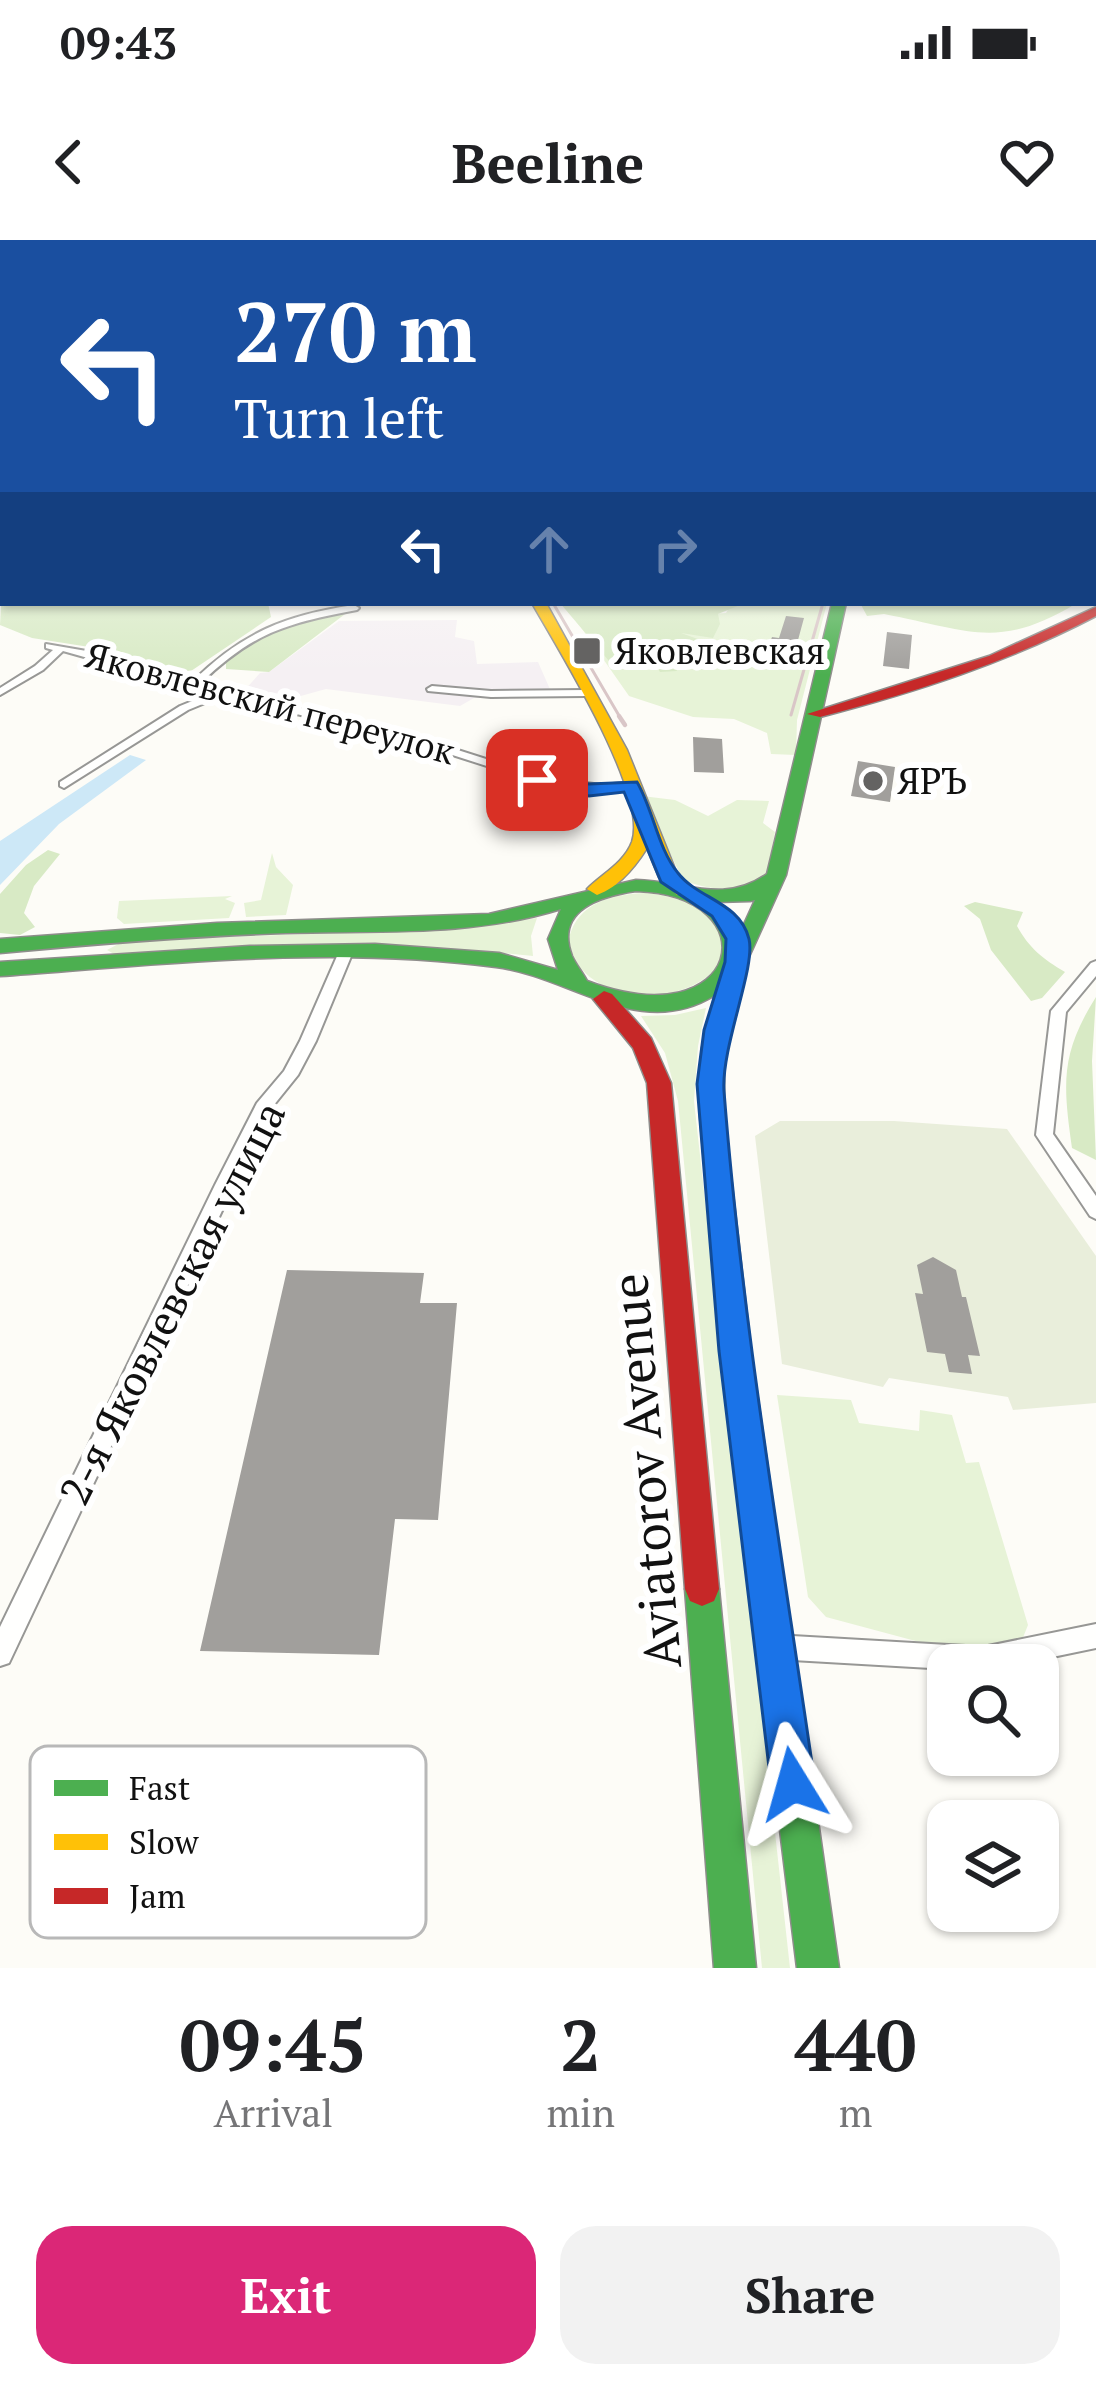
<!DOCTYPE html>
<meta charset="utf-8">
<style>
:root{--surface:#fff;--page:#f2f2f2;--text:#202124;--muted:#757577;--accent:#db2777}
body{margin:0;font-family:"PT Serif",serif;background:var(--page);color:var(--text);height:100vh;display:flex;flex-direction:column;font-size:45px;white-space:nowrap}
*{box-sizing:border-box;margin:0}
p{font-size:39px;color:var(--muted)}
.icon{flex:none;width:66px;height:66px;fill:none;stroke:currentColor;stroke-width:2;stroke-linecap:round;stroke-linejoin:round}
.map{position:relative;height:1728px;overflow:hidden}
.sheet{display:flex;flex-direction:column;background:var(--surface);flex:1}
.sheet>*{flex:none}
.hud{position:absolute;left:0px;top:0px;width:1098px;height:366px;box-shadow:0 3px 9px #0004;background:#1a4fa0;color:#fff;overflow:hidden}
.fabs{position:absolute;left:927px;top:1404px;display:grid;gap:24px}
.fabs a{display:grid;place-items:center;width:132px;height:132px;border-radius:24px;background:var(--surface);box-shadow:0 3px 9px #0004;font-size:60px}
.pin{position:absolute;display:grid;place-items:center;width:102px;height:102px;color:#fff;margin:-51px;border-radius:24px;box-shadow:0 6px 18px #0006}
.me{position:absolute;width:132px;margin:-66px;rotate:352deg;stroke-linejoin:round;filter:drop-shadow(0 0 9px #0008)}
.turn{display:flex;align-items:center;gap:42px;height:252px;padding:0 36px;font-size:54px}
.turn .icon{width:156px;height:156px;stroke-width:2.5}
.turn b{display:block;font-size:84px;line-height:102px}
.lanes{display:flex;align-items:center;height:114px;padding:0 36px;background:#0003;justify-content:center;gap:60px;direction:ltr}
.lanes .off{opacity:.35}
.eta{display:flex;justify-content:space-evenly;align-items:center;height:204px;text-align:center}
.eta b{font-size:72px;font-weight:800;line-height:84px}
.primary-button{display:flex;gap:24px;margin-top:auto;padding:24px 36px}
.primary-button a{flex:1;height:138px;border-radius:36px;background:var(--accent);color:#fff;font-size:48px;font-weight:800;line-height:138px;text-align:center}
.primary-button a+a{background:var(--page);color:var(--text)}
.status{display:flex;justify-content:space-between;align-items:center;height:84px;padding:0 60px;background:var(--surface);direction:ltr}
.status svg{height:33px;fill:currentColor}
header{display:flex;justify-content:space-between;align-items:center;height:156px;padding:0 36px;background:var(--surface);font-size:54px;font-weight:800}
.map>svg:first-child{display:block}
.industrial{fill:#f5f0f3}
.green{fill:#e7f3d7}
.forest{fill:#d8eac5}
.cemetery{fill:#e9eedb}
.water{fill:#cde8f7}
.building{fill:#a19f9c}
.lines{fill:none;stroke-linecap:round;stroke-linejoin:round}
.street-casing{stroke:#979795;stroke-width:4}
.fast-casing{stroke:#8e8d8b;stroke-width:3}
.slow-casing{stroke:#8e8d8b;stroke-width:3}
.jam-casing{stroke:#8e8d8b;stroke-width:3}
.street{fill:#fffffe;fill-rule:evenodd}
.fast{fill:#4caf50;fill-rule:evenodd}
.slow{fill:#ffc107;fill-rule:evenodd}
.jam{fill:#c62828;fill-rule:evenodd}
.rail-far1{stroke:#d9c6c7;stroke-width:3}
.rail{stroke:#d9c6c7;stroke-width:4.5}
.route{fill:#1a73e8;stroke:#114b97;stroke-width:3}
.poi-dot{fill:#646362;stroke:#fff;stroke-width:4.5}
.labels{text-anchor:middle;stroke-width:12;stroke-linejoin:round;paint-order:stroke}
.far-poi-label{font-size:36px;fill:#111;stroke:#fff;text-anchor:start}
.far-street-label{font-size:36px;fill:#111;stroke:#fff}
.street-label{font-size:42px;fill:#111;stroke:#fff}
.near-street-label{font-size:51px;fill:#111;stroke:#fff}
.key{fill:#fff;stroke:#b8b8b8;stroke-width:3}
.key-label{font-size:33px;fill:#111}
</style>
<div class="status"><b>09:43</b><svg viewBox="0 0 49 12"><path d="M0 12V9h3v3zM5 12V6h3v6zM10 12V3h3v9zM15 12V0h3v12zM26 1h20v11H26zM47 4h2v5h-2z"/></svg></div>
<header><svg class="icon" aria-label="back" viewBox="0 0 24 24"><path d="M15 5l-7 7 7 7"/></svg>Beeline<svg class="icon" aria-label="heart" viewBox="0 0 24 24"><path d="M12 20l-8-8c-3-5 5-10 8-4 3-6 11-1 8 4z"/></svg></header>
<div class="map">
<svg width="1096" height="1728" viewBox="0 0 1096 1728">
<rect width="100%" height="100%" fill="#fdfcf7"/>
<path class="industrial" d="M 457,380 L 455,397 L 474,401 L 477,424 L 538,422 L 553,456 L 474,458 L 460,466 L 326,449 L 297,457 L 243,452 L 260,433 L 269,432 L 339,381 Z"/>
<path class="green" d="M 732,363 L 827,363 L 797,480 L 796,515 L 771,514 L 767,493 L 734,479 L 693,477 L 629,456 L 578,383 L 726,373 Z
M 642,556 L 675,560 L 708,576 L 737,560 L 769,561 L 763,583 L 775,592 L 767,633 C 745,654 710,651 683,640 Z
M 272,613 L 276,627 L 293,645 L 286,675 L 246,677 L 244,663 L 261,660 Z
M 646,653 C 682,656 730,674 723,718 C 694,773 574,767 569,698 C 578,662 613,654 646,653 Z
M 232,656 L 225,659 L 235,663 L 229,678 L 124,684 L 117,678 L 119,661 Z
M 537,678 L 531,696 L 533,716 L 482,711 L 276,708 L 116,715 L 107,710 L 124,701 L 462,688 Z
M 706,768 L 698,806 L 694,861 L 790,1728 L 762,1728 L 678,861 L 665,813 L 641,776 L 675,775 Z
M 777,1155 L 851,1160 L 859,1183 L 919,1191 L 920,1170 L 952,1175 L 966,1223 L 979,1222 L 1028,1385 L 1022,1400 L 1011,1407 L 938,1407 L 826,1377 L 808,1357 Z"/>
<path class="forest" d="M 3,328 L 3,363 L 268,363 L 271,377 L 191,431 L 172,431 L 115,411 L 32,398 L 0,385 Z
M 560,363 L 745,363 L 718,374 L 720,384 L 713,398 L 681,393 L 723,408 L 726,417 L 722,425 L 709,427 L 691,414 L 674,425 L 677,431 L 660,432 L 655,424 L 626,429 L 609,421 Z
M 860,363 L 1077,363 C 998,411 969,390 884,374 L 867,376 Z
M 349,371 L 269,432 L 226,429 L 226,422 C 271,390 294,378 349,371 Z
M 48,610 L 60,614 L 34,646 L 24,673 L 35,687 L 20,695 L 0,693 L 0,654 L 26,625 Z
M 975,662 L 1023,672 L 1017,686 C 1029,708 1043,719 1065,732 L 1042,758 L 1031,761 L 991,710 L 980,679 L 964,666 Z
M 1096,757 L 1092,821 L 1096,920 L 1072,908 C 1063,844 1060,814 1096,757 Z"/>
<path class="cemetery" d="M 780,881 L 894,881 L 1007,889 L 1096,1016 L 1096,1163 L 1013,1170 L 1008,1157 L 889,1138 L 883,1147 L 782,1124 L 755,896 Z"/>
<path class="water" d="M 130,515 L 146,520 L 59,584 L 0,645 L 0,601 Z"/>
<path class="building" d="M 786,376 L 804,378 L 792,422 L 766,414 L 772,397 L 779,398 Z
M 887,392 L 912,395 L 909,429 L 883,426 Z
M 693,497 L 722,499 L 724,533 L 694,532 Z
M 858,521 L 895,527 L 890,562 L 851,556 Z
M 933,1017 L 956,1030 L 962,1057 L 966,1057 L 980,1116 L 968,1115 L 972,1134 L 949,1132 L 945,1114 L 927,1112 L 915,1053 L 923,1054 L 917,1025 Z
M 287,1030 L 424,1033 L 420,1063 L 457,1063 L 438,1280 L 395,1279 L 379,1415 L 200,1411 Z"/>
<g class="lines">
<defs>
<path id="street" d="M 354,365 L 359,368 L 357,370 C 288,383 253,392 201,443 L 420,498 L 549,539 L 603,545 L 631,542 L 637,546 L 631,550 L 603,552 L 549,546 L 412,502 L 222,456 L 188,470 L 64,548 L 60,546 L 60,542 L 180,466 L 212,453 L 63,411 L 43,430 L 0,455 L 0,448 L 35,426 L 53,410 L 46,408 L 46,404 L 98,413 L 193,441 C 243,392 286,375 354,365 Z
M 432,446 L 491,451 L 586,450 L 591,453 L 586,456 L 491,457 L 428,451 L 427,449 Z
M 345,709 L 352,714 L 316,801 L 298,835 L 269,871 L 9,1423 L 0,1426 L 0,1387 L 215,945 L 257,863 L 284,831 L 300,801 L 338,714 Z
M 1096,721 L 1096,736 L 1066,772 L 1053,894 L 1096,956 L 1096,979 L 1090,976 L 1036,895 L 1051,771 L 1091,723 Z
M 1096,1384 L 1096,1408 L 1014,1425 L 948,1425 L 948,1429 L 775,1419 L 766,1416 L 763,1407 L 766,1398 L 775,1395 L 983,1407 Z"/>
<path id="fast" d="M 832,363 L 846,363 L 786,635 L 748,719 L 740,727 L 743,731 L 724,808 L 724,876 L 751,1111 L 839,1728 L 797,1728 L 721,1111 L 700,876 L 702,808 L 715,755 C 640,802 570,736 496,727 C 332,705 164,724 0,736 L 0,722 L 250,706 L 375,704 L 499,713 L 558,730 L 548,699 L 561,669 C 471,697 379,690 286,693 C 191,696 95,704 0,713 L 0,699 L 217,683 L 489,674 L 636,640 C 685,641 723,665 767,634 ZM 636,651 C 772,655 742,800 587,741 C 583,733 576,725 572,716 C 554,669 602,656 636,651 ZM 755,660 L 740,693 L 716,662 L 750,661 Z
M 702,1332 L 714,1337 L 719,1349 L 756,1728 L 714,1728 L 685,1349 L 690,1337 Z"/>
<path id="slow" d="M 532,363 L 546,363 L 627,510 L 677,634 L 694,651 L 691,655 L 677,655 L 659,637 L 647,608 C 635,627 619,647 597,655 L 587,649 C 602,634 624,623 632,602 C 649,554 558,409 532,363 Z"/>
<path id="jam" d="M 1096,367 L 1096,376 C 1008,422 916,452 820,477 L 807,474 L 989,416 Z
M 604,751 L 612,754 L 651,798 L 671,843 L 719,1349 L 714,1361 L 702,1366 L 690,1361 L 685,1349 L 647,843 L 633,808 L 593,759 Z"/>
</defs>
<use href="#street" class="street-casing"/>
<use href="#fast" class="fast-casing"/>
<use href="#slow" class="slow-casing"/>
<use href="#jam" class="jam-casing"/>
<use href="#street" class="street"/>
<use href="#fast" class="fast"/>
<use href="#slow" class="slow"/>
<use href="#jam" class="jam"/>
<path class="rail-far1" d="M 553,363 L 621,479
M 791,475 L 823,363"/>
<path class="rail" d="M 619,476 L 625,485"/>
</g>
<linearGradient id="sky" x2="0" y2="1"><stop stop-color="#9dc9ee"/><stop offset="0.45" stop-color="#fefefb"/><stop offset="1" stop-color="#fefefb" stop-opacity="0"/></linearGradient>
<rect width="1096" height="435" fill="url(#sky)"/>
<path class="route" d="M 537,534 L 589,544 L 637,542 C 653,569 658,609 678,633 C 698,659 740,662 749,699 C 756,727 721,807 724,851 C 742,1083 782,1314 815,1544 L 809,1560 L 793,1566 L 778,1560 L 771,1544 L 719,1111 L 697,844 L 704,790 L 725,722 L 726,699 L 712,676 L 661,642 L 624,552 L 589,556 L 530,544 L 527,540 Z"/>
<g class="poi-dot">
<rect x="572" y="396" width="30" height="30" rx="6"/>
<circle cx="873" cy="541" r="12"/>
</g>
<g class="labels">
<g class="far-poi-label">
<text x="614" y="424">Яковлевская</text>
<text x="897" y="554">ЯРЪ</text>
</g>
<g class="far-street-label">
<text transform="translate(270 463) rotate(15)" y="13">Яковлевский переулок</text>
</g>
<g class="street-label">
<text transform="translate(172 1063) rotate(-63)" y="15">2-я Яковлевская улица</text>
</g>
<g class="near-street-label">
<text transform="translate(646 1231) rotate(-95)" y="18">Aviatorov Avenue</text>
</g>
</g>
<rect x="30" y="1506" width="396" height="192" rx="18" class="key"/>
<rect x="54" y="1540" width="54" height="16" fill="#4caf50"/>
<rect x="54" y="1594" width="54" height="16" fill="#ffc107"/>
<rect x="54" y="1648" width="54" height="16" fill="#c62828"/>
<g class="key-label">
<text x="129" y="1560">Fast</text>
<text x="129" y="1614">Slow</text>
<text x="129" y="1668">Jam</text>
</g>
</svg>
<div class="fabs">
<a><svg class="icon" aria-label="search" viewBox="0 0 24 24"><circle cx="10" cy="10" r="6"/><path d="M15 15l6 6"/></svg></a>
<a><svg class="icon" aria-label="layers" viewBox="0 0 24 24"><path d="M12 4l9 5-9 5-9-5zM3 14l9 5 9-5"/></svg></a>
</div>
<div class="pin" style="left:537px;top:540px;background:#d93025"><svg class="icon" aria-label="arrive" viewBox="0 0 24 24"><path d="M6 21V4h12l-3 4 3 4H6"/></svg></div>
<svg class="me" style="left:793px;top:1544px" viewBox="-20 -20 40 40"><path d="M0-17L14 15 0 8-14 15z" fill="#1a73e8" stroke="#fff" stroke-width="4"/></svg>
<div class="hud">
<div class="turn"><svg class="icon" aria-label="left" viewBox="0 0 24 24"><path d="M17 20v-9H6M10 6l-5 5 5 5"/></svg><div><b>270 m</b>Turn left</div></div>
<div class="lanes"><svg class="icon" aria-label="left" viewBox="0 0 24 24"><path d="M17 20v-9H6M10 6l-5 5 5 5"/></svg><svg class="icon off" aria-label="ahead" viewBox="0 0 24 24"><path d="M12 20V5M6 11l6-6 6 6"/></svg><svg class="icon off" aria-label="right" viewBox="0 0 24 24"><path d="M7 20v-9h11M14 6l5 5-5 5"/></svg></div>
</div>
</div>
<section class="sheet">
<div class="eta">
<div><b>09:45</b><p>Arrival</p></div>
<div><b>2</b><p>min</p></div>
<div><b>440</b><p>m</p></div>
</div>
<div class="primary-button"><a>Exit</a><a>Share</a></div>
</section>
